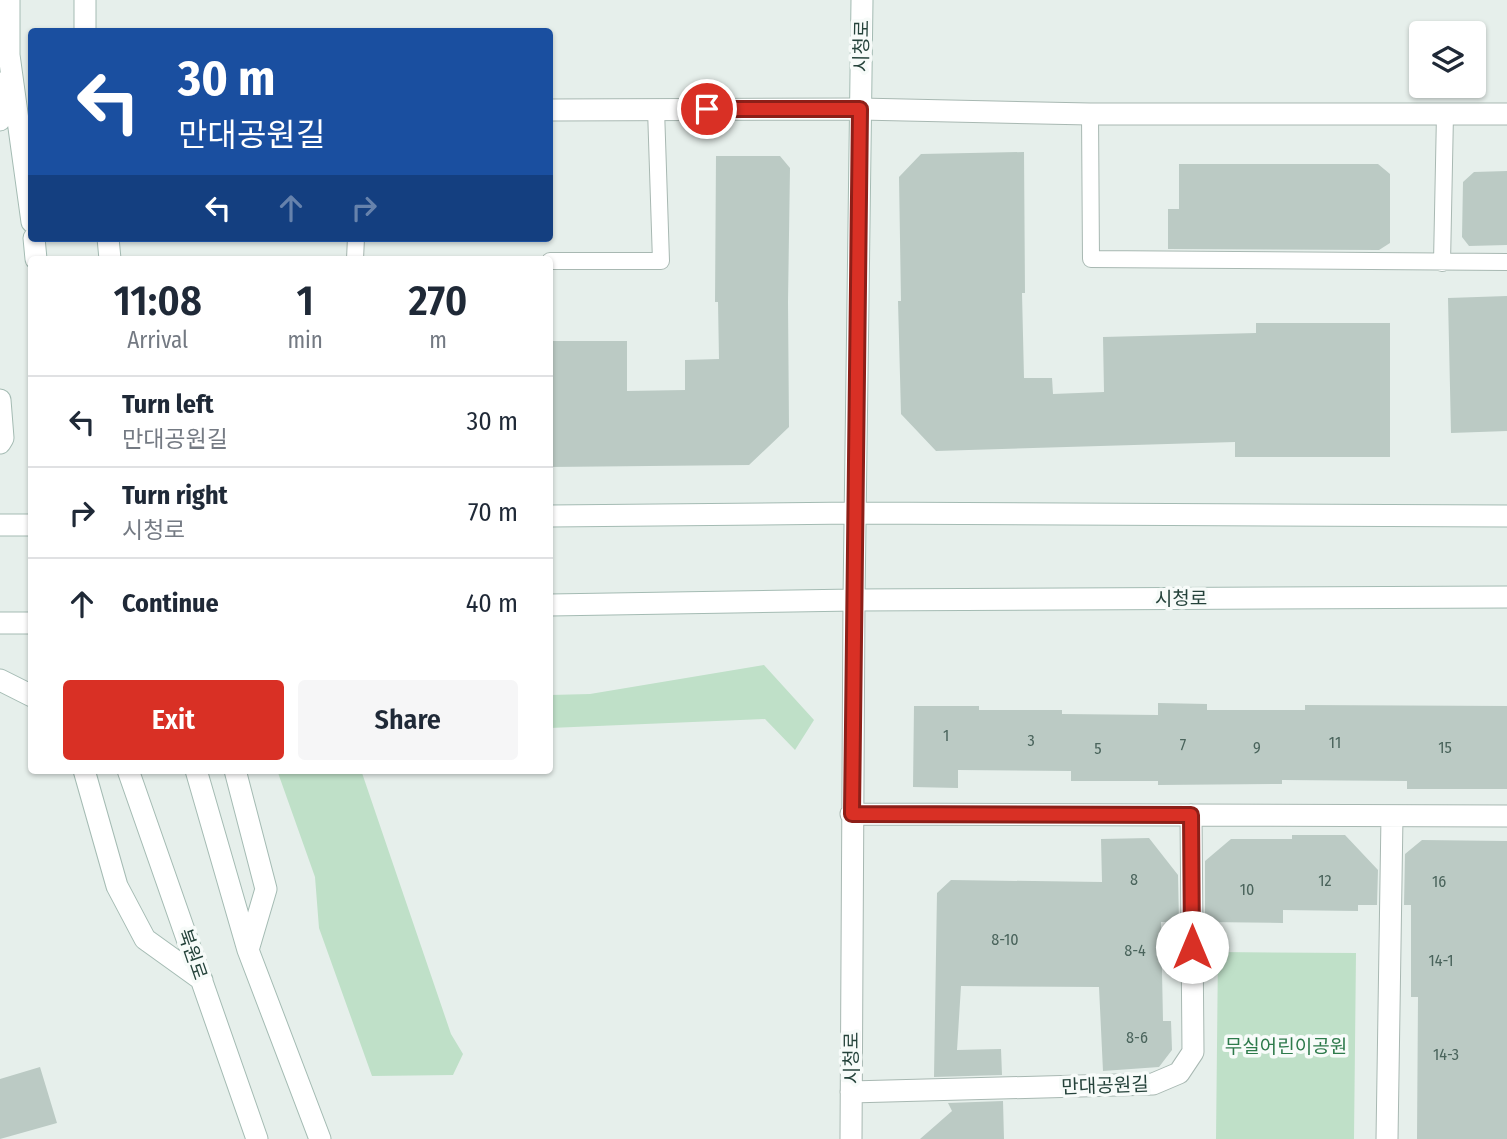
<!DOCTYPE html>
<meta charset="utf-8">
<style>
:root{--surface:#fff;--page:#f6f6f7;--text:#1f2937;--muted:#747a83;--line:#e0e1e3;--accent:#d93025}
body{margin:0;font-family:"Fira Sans Condensed","Noto Sans KR",sans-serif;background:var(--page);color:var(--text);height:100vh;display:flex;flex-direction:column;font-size:26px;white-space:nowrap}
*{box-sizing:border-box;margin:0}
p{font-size:23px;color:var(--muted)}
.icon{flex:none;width:38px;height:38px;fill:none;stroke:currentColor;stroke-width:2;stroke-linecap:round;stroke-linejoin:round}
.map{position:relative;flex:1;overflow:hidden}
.sheet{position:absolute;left:28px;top:256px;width:525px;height:518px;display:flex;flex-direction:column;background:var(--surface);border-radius:7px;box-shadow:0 2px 5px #0004}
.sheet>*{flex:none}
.top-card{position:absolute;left:28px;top:28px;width:525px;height:214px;border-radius:7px;box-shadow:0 2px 5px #0004;background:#1a4fa0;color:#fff;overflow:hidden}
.controls{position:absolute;left:1409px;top:21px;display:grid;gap:14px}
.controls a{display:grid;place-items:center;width:77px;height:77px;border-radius:7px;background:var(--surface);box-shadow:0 2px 5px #0004;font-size:35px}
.pin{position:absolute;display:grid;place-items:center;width:60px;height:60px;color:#fff;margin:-30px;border:4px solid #fff;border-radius:50%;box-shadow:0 2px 7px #0007}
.me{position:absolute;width:77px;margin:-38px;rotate:0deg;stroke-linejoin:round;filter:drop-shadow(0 0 5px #0008)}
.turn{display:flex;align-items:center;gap:24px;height:147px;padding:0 35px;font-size:32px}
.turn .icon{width:91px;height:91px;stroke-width:2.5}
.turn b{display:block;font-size:49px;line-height:60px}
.lanes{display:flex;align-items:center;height:66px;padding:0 35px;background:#0003;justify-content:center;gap:35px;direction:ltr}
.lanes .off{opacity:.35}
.eta{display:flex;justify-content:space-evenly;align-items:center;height:119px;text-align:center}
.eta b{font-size:42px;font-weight:600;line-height:49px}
.primary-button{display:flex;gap:14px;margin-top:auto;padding:14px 35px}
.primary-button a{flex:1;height:80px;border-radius:7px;background:var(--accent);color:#fff;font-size:28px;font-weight:600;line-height:80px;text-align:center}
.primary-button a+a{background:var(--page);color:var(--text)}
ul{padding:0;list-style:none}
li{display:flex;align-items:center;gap:21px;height:91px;padding:0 35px;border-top:2px solid var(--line)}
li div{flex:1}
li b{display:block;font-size:26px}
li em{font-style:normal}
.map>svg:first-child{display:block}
.green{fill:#bfe0c8}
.building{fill:#bbcac4}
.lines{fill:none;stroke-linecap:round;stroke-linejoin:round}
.lane-casing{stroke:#a8b8b2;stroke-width:18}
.street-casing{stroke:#a8b8b2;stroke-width:23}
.secondary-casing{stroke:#a4bbb3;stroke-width:23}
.lane{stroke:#fff;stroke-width:16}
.street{stroke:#fff;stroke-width:21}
.secondary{stroke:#fff;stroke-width:21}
.route-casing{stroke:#8d1f18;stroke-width:18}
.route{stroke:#d93025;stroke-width:12}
.labels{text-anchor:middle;stroke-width:7;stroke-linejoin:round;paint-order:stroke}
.number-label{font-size:16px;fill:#4a645c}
.street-label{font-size:19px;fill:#24423a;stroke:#f7fbf9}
.park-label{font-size:19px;fill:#2d7a4b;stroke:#f7fbf9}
</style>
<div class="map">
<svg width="1507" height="1139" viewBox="0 0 1507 1139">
<rect width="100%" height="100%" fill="#e6efeb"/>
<path class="green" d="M 764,665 L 814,720 L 795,750 L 765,719 L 550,728 L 550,695 L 590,694 Z
M 277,770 L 361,770 L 451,1034 L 463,1054 L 453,1075 L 372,1076 L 319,928 L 315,877 Z
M 1218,952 L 1356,953 L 1354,1139 L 1216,1139 Z"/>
<path class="building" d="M 1024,152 L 1025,293 L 1022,293 L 1024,378 L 1052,378 L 1053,394 L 1104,392 L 1103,337 L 1256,333 L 1256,323 L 1390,323 L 1390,457 L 1235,457 L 1235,442 L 936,451 L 901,414 L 898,301 L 901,301 L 899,177 L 921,154 Z
M 716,156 L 780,156 L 790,168 L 788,302 L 789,427 L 749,465 L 550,467 L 550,341 L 627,341 L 627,391 L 685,390 L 685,360 L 719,359 L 718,302 L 715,302 Z
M 1179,164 L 1378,164 L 1390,174 L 1390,243 L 1379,250 L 1168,249 L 1168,209 L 1179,209 Z
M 1507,171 L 1507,245 L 1469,246 L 1462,237 L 1463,182 L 1474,172 Z
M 1507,296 L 1507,431 L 1451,433 L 1448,298 Z
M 1158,703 L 1207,704 L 1207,710 L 1305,710 L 1305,705 L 1507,706 L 1507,789 L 1407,789 L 1407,781 L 1282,780 L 1282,784 L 1158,785 L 1158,781 L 1071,781 L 1071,771 L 958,770 L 958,788 L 913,787 L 914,706 L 979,706 L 979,710 L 1062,710 L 1062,714 L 1158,715 Z
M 1292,835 L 1345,835 L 1378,870 L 1377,905 L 1358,905 L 1358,911 L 1283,910 L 1283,923 L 1205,922 L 1205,861 L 1231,839 L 1292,839 Z
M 1149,838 L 1178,875 L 1179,922 L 1161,922 L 1163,1021 L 1171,1021 L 1172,1050 L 1159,1067 L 1103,1071 L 1099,987 L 961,986 L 957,1050 L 1001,1049 L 1002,1075 L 934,1077 L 937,893 L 951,880 L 1102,882 L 1101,839 Z
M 1422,840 L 1507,841 L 1507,1139 L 1417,1139 L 1418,997 L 1411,997 L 1411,905 L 1404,905 L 1405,854 Z
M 40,1067 L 57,1123 L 0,1139 L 0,1079 Z
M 1003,1101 L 1004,1139 L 920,1139 L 952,1111 L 948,1103 Z"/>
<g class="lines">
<defs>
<path id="lane" d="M 1090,114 L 1091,259 L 1507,262
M 355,259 L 356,238
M 550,261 L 661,261 L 656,109
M 1442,263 L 1445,114"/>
<path id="street" d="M 550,110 L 860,109 L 1090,114 L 1507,114
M 851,814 L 1507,816
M 851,1092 L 1153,1084 L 1179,1073 L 1193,1052 L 1191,815
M 851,1139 L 854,600
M 1387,1139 L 1392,816"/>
<path id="secondary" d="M 9,0 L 9,55 L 32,222
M 85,0 L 85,32
M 0,120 L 5,82
M 34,238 L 36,259
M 108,238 L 110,259
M 0,400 L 3,438 L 0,443
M 550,516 L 855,513 L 1507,516
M 0,525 L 32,525
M 854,600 L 862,0
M 550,605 L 854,600 L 1507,597
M 0,623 L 32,623
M 0,680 L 32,696
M 84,770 L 117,886 L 145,939 L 202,980
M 128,770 L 257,1139
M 196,770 L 248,950 L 320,1139
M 235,770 L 266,889 L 248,950"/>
</defs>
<use href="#lane" class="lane-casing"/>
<use href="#street" class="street-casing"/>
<use href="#secondary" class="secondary-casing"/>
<use href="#lane" class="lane"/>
<use href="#street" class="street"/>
<use href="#secondary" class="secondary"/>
</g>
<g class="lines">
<defs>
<path id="route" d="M 707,109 L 860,109 L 852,814 L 1191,815 L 1192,947"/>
</defs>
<use href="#route" class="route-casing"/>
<use href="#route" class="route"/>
</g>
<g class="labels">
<g class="number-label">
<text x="946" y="741">1</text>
<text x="1031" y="746">3</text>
<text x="1335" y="748">11</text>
<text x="1183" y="750">7</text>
<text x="1257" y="753">9</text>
<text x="1445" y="753">15</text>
<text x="1098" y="754">5</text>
<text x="1134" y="885">8</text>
<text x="1325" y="886">12</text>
<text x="1439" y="887">16</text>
<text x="1247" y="895">10</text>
<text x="1005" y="945">8-10</text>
<text x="1135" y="956">8-4</text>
<text x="1441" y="966">14-1</text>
<text x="1137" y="1043">8-6</text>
<text x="1446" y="1060">14-3</text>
</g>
<g class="street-label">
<text transform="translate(861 46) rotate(-89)" y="7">시청로</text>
<text x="1181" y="605">시청로</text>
<text transform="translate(193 954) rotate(71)" y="7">북원로</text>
<text transform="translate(851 1058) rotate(-90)" y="7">시청로</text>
<text transform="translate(1105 1085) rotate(-2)" y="7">만대공원길</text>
</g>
<g class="park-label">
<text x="1286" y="1053">무실어린이공원</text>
</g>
</g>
</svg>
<div class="controls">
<a><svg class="icon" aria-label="layers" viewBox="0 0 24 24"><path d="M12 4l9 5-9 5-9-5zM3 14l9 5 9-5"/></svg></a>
</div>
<div class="pin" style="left:707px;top:109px;background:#d93025"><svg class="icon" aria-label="arrive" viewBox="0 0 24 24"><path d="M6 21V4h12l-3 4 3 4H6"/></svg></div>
<svg class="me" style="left:1192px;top:947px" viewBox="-20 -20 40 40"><circle r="19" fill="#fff"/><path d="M0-13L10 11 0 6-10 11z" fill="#d93025"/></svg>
<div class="top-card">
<div class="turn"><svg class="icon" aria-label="left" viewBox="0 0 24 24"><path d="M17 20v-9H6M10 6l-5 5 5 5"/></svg><div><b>30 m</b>만대공원길</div></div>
<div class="lanes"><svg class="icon" aria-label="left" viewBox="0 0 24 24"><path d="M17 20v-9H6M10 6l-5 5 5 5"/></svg><svg class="icon off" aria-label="ahead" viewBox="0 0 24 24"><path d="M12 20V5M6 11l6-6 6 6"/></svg><svg class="icon off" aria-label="right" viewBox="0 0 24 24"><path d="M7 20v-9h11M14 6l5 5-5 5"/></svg></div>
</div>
<section class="sheet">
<div class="eta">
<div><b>11:08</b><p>Arrival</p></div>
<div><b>1</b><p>min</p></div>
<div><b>270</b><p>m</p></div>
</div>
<ul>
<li><svg class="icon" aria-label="left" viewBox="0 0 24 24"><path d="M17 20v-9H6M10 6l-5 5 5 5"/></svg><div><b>Turn left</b><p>만대공원길</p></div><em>30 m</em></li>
<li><svg class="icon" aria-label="right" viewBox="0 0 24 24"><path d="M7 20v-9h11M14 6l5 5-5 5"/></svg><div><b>Turn right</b><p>시청로</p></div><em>70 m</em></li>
<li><svg class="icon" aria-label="ahead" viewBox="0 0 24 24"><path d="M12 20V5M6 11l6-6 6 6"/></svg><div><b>Continue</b></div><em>40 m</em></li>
</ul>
<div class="primary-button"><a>Exit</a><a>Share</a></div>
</section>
</div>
